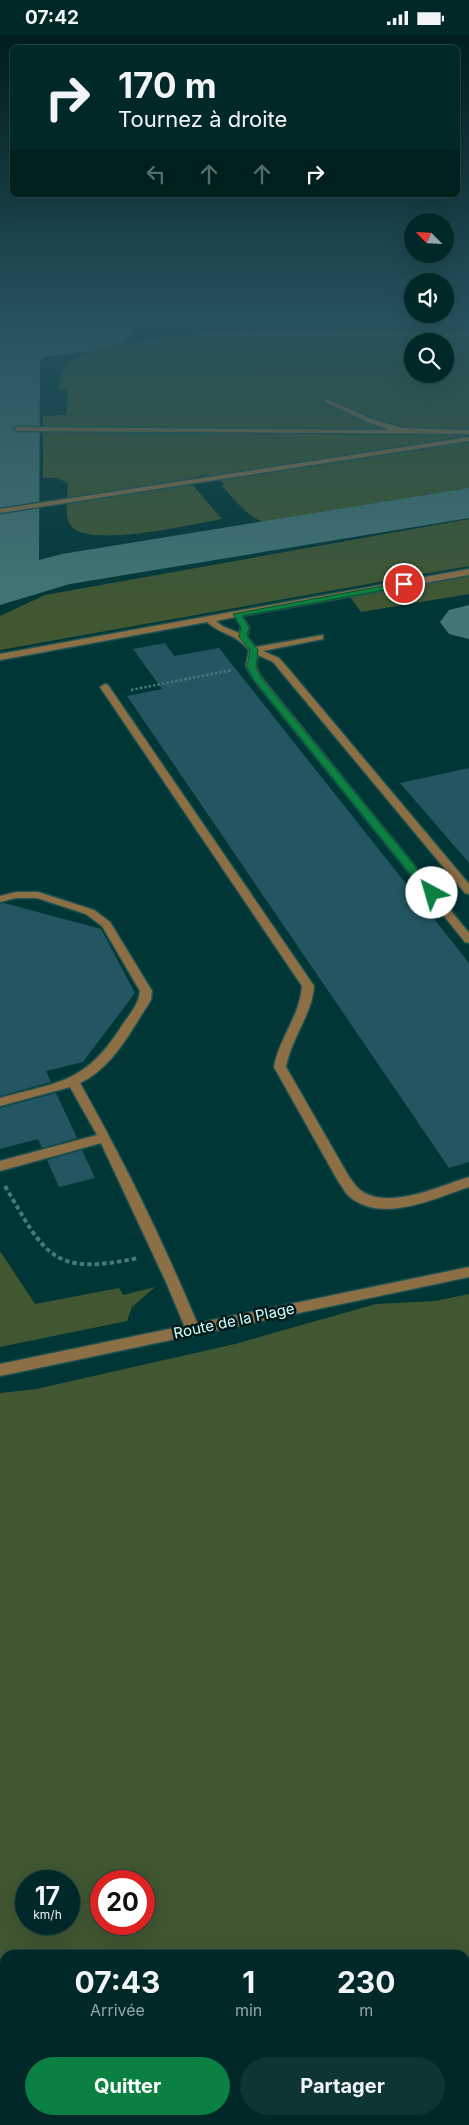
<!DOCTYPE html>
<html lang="fr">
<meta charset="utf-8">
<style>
:root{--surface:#002828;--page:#0e3434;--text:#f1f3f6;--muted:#95a6a8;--line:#224445;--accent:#0b8043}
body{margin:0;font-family:Inter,sans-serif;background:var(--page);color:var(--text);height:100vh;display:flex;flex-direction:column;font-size:19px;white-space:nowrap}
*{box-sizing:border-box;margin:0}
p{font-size:16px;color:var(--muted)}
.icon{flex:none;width:28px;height:28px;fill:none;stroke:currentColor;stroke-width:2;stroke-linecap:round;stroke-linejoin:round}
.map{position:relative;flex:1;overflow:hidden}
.drawer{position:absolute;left:0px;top:1915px;width:470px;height:175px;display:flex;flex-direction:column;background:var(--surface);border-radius:15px 15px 0 0;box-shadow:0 5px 20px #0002,0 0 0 1px var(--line)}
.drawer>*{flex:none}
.hud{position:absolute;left:10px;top:10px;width:450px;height:152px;border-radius:8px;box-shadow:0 5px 20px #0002,0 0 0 1px var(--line);background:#002828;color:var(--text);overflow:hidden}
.needle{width:32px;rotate:294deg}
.fabs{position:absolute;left:404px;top:178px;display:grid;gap:10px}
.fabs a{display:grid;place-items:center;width:50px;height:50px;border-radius:50%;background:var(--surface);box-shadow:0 5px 20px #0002,0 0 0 1px var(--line);font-size:25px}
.speed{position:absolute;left:15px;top:1835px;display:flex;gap:10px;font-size:25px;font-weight:700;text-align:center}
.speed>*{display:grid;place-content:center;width:65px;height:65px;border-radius:50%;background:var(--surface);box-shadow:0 5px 20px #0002,0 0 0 1px var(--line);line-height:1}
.speed small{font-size:12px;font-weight:400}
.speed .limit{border:8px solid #d22;background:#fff;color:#111}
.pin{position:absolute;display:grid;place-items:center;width:42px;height:42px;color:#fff;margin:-21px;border:2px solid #fff;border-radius:50%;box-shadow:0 1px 5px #0007}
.me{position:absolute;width:55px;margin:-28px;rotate:321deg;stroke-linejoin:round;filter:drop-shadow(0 0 4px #0008)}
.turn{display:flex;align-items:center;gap:18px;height:105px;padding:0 25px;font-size:22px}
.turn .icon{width:65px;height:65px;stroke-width:2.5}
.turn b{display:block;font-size:35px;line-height:42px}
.lanes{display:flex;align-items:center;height:48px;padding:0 25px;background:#0003;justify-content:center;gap:25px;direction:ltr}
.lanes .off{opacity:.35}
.eta{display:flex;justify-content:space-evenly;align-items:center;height:85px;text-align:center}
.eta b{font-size:30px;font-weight:700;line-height:35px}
.action{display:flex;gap:10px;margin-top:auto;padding:10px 25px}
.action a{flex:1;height:58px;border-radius:30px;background:var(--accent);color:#fff;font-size:20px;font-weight:700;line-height:58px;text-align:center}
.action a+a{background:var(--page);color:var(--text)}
.status{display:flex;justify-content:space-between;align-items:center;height:35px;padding:0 25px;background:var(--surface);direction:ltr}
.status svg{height:14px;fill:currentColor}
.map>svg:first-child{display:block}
.green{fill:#405732;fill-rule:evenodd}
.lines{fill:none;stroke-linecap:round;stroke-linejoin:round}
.taxiway{fill:#447676;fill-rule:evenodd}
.runway{fill:#447676;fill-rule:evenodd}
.building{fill:#235661}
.lane-casing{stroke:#1e5252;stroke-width:3}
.street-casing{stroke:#1e5252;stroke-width:3}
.path-far1{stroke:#477979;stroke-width:2.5;stroke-dasharray:2.5 2;stroke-linecap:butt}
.path{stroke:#477979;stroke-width:4;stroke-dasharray:4.5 3;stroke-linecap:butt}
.lane{fill:#8d6f45;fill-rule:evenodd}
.street{fill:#8d6f45;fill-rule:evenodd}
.route{fill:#0b8043;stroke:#07532c}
.labels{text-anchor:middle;stroke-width:5;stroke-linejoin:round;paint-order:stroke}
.street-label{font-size:15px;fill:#d5fffd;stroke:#001b1b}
</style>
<div class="status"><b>07:42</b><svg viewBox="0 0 49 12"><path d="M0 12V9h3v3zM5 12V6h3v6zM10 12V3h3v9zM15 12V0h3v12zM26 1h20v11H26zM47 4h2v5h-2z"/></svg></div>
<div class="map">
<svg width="469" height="2090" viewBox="0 0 469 2090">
<rect width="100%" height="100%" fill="#003636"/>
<path class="green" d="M 296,286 L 469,286 L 469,455 L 267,489 C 247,482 236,466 222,451 L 224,448 C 213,443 209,438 196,442 L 192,449 L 222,484 C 193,489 93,513 72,492 C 63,483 68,460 68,448 L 57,443 L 43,443 L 43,381 L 66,380 L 68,356 L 58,355 C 60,348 61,339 65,333 C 76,315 107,312 126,308 ZM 412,306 L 445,306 L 445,339 L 412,339 Z
M 469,484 L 469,531 L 0,615 L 0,581 L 45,560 Z
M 469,541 L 469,559 L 361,577 L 350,562 Z
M 0,1216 L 35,1269 L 119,1253 L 123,1260 L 155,1252 L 132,1272 L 127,1286 L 0,1312 Z
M 469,1259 L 469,2090 L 0,2090 L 0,1358 L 36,1354 L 235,1309 L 376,1269 L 435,1266 ZM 69,1846 L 69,1889 L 26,1889 L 26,1846 ZM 144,1846 L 144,1889 L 101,1889 L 101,1846 ZM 5,1920 L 465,1920 L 465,2085 L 5,2085 Z"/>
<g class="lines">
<path class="taxiway" d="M 0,286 L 40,286 L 40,289 L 47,286 L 119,286 L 113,294 C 90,300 53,303 40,326 L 39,525 L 62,519 L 469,453 L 469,483 L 70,549 L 0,570 Z
M 469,570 L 469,604 L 449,599 L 440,587 L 449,575 Z"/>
<path class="runway" d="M 0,286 L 139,286 L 125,307 L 90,316 L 0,328 Z"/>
</g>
<path class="building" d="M 165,608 L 174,621 L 219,613 L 469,928 L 469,1127 L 449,1133 L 127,661 L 162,654 L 133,614 Z
M 469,733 L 469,828 L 400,748 Z
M 4,868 L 101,894 L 135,958 L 83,1027 L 46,1036 L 51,1047 L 0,1061 L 0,869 Z
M 56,1058 L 77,1103 L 42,1113 L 38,1104 L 0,1114 L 0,1073 Z
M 82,1115 L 95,1143 L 59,1152 L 47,1125 Z"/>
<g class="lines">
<defs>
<path id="lane" d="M 199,297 L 469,298 L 469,302 L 201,300 Z
M 327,364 L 372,384 L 403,393 L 469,395 L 469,399 L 18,396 L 14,394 L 18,392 L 389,395 L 367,387 L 325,367 L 324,366 Z
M 469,402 L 469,406 L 0,478 L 0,474 Z
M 469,534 L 469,540 L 242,581 L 249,592 L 247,602 L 256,612 L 323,600 L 323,604 L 263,616 L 279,623 L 287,632 L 469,849 L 469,859 L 465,858 L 273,627 L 258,620 L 256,631 L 261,642 L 469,898 L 469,908 L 465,907 L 254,645 L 246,631 L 249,615 C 235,598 223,601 207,587 L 0,625 L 0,619 ZM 235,582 L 241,592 L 239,598 L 222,591 L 216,586 Z
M 105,649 L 108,650 L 314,951 C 312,980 291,1003 286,1032 L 348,1140 C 352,1145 355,1151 360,1155 C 388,1176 440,1151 469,1142 L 469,1152 C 435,1163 383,1189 350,1162 C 345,1158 342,1151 338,1146 L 274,1032 C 279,1003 300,981 302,951 L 100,652 Z
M 16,857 L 38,857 L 94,875 L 110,887 L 152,956 L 151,965 C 131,995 114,1032 80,1048 C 125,1128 165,1210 200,1295 L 198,1299 L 193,1301 L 188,1299 L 186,1295 L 166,1247 L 101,1108 L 0,1136 L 0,1126 L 97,1100 L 70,1052 L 0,1071 L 0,1063 C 62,1046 86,1048 123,989 C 130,979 139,969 140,956 L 102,891 L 86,879 L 37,863 L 16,863 L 0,867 L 0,861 Z"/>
<path id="street" d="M 469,1232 L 469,1242 L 0,1341 L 0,1329 Z"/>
</defs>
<use href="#lane" class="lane-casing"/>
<use href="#street" class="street-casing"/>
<path class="path-far1" d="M 131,655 L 232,635"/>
<path class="path" d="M 5,1151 C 46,1221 52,1241 138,1223"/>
<use href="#lane" class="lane"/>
<use href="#street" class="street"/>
</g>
<linearGradient id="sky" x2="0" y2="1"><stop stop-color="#001e1e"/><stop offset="0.49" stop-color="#26525d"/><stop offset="1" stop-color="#26525d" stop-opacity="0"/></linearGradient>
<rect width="469" height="579" fill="url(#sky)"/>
<path class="route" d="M 404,547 L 406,548 L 406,551 L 242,581 L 249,592 L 247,601 L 258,615 L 256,632 L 261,643 L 435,856 L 437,858 L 432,861 L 428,861 L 254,645 L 247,632 L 250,615 L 239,602 L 241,592 L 233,579 Z"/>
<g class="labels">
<g class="street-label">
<text transform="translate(234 1286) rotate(-12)" y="5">Route de la Plage</text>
</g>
</g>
</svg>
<div class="fabs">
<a><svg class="needle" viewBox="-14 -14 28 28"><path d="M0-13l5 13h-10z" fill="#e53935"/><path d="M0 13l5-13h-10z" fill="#95a6a8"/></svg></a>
<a><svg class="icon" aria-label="sound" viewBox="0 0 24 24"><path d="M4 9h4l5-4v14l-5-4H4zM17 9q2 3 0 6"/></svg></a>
<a><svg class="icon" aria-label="search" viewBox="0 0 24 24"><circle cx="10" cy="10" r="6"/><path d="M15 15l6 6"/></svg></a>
</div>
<div class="speed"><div>17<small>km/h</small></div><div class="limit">20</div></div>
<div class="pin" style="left:404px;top:549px;background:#d93025"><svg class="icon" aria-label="arrive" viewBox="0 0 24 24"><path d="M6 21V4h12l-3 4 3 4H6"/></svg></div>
<svg class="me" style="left:432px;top:858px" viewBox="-20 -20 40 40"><circle r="19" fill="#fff"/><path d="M0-13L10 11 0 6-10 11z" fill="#0b8043"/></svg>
<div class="hud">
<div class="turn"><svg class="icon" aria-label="right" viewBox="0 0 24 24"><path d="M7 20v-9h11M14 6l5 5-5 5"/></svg><div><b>170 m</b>Tournez à droite</div></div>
<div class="lanes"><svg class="icon off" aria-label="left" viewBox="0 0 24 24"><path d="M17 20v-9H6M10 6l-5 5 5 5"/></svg><svg class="icon off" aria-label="ahead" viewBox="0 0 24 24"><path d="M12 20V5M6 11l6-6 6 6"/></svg><svg class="icon off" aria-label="ahead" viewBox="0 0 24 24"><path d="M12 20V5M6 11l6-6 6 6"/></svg><svg class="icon" aria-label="right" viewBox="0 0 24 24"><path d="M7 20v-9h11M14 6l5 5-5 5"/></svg></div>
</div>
<section class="drawer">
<div class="eta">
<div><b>07:43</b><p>Arrivée</p></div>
<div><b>1</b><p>min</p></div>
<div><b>230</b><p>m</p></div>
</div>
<div class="action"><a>Quitter</a><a>Partager</a></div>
</section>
</div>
